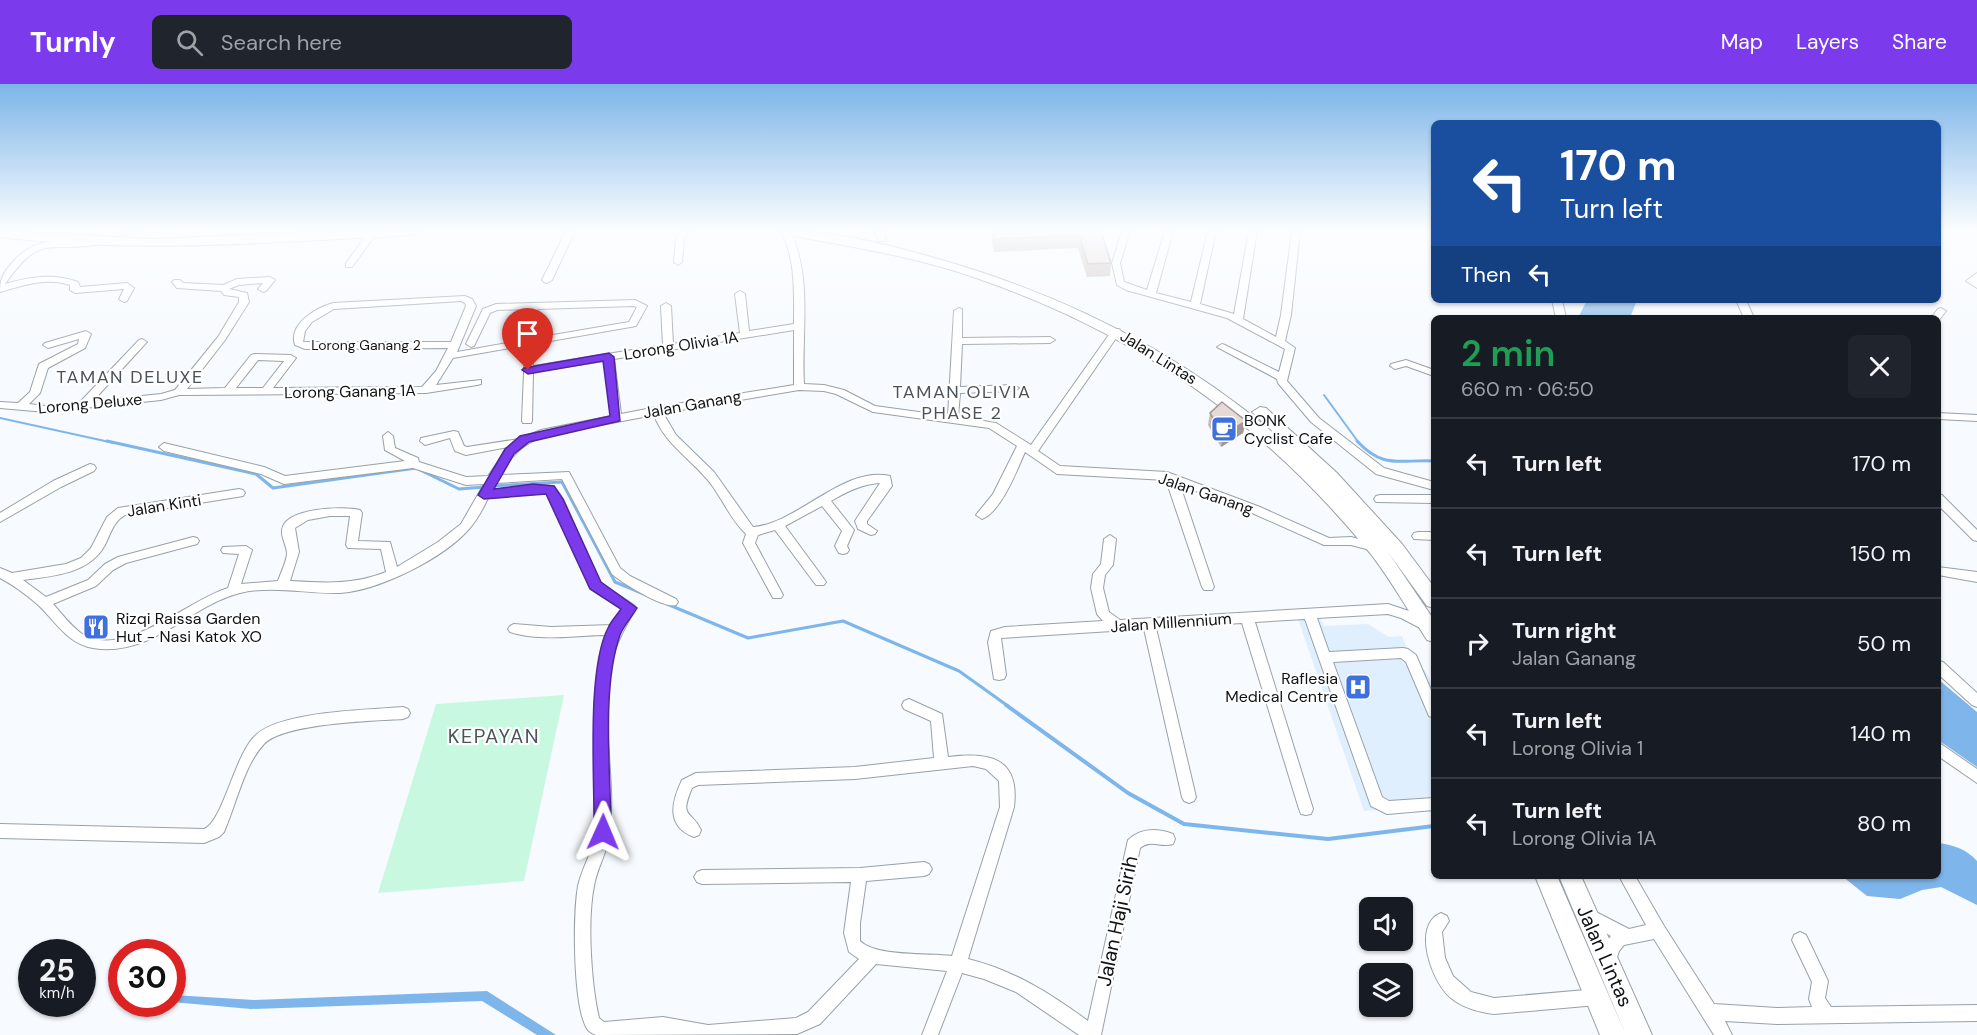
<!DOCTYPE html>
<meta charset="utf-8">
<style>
:root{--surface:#171b24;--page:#20242c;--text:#f1f3f6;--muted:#9ea1a6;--line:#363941;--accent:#7c3aed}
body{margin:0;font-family:"DM Sans",sans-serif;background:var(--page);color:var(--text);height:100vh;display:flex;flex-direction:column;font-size:22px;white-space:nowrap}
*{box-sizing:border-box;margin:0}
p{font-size:20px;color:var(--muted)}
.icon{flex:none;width:33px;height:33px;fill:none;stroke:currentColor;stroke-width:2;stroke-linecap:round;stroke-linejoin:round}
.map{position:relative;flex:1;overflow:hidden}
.details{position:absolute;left:1431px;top:231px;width:510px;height:564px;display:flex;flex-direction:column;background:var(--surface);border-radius:9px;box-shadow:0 2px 4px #0004}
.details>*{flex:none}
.top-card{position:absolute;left:1431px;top:36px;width:510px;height:183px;border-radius:9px;box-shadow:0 2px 4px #0004;background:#1a4fa0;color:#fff;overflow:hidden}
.controls{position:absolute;left:1359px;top:813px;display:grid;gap:12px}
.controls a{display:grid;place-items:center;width:54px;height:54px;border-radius:9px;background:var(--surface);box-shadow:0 2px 4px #0004;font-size:30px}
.speed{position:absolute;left:18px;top:855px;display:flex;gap:12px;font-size:30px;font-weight:700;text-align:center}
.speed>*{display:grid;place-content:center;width:78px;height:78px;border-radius:50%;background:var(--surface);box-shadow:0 2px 4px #0004;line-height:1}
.speed small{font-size:15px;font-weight:400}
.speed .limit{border:9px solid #d22;background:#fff;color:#111}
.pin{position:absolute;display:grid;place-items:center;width:51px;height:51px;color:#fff;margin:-62px -26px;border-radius:50% 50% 50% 0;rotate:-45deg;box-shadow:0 0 6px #0007}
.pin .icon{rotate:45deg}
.me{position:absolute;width:66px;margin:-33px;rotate:1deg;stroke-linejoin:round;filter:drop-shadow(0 0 4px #0008)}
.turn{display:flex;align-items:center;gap:21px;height:126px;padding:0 30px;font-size:27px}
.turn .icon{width:78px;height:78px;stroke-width:2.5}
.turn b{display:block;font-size:42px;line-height:51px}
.then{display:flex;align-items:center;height:57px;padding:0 30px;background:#0003;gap:12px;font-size:22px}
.round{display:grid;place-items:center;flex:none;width:63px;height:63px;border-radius:9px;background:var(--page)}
.summary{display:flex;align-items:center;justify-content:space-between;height:102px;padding:0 30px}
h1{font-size:36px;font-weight:600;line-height:45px;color:#1e9e55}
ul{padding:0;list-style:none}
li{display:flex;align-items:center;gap:18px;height:90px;padding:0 30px;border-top:2px solid var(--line)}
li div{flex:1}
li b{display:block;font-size:22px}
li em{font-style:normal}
header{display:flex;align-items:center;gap:36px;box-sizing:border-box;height:84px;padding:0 30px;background:var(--accent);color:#fff}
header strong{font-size:28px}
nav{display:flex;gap:33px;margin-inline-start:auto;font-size:21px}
.search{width:420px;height:54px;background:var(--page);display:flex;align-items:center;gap:15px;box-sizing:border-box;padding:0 21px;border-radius:9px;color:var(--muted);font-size:22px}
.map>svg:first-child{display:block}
.built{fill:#e0effe}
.green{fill:#c8f9e0}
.water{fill:#7eb6eb}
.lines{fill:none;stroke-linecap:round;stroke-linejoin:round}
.stream-far2{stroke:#7eb6eb;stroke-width:2}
.stream-far1{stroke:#7eb6eb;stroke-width:3}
.stream{stroke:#7eb6eb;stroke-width:4}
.minor-casing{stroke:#98a1a9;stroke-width:2}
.highway-casing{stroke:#98a1a9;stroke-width:2}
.minor{fill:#fff;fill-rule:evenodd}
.highway{fill:#fff;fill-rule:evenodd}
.wall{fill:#c6bbb8}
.shaded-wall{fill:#a19896}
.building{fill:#e6d9d6;stroke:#a19896;stroke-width:1.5}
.route{fill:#7c3aed;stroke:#51269a;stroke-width:1.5}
.labels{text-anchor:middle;stroke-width:4.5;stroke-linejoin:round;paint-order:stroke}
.far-street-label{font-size:14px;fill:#101316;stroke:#fff}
.street-label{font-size:16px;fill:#101316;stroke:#fff}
.poi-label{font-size:16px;fill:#101316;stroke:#fff;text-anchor:start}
.neighbourhood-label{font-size:18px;letter-spacing:1.5px;fill:#4b535a;stroke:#fff}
.quarter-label{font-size:20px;letter-spacing:1.5px;fill:#4b535a;stroke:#fff}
.near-street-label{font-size:20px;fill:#101316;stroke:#fff}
</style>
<header>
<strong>Turnly</strong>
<div class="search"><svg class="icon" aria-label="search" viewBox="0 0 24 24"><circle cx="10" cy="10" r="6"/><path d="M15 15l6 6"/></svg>Search here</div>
<nav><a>Map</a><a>Layers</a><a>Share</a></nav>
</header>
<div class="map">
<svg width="1977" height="951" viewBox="0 0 1977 951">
<rect width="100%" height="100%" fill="#f7fafe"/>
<path class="built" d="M 1320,534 L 1324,542 L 1368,540 L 1389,553 L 1402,552 L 1408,567 L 1413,567 L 1421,586 L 1425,586 L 1434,605 L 1434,722 L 1364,727 L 1298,535 Z"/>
<path class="green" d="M 564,611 L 524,797 L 378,809 L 436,620 Z"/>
<path class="water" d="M 1587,216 L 1637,216 L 1630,234 L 1578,234 Z
M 1938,595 L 1977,628 L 1977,683 L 1938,656 Z
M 1938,759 C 1954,761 1966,765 1977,777 L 1977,821 L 1941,803 L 1922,806 L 1900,815 L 1867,812 L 1842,792 L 1938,792 Z
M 487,907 L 556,951 L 537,951 L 482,917 L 251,925 L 172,918 L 173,911 L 254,916 Z"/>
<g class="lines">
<path class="stream-far2" d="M 1324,311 L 1359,359
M 0,334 L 114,359"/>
<path class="stream-far1" d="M 107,357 L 256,390 L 273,404 L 416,384 L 459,405 L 485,403
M 1357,357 C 1384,386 1400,375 1434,377
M 491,402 L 562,398 L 615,498 L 644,510
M 667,520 L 748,554 L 843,537 L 959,587 L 1008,622"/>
<path class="stream" d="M 1006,621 L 1128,709 L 1184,740 L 1328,755 L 1434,742"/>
<defs>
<path id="minor" d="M 124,147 L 138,147 L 124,151 Z
M 372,147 L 376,150 L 352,183 L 346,183 L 346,179 L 369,148 Z
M 566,147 L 575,147 L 552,196 L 547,199 L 544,198 L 542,196 Z
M 680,147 L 689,147 L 684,155 L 682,178 L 678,181 L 674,178 L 676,155 Z
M 781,147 L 790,147 C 813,193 801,251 804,300 L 824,301 L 844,306 L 875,322 L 948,332 L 954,227 L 959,224 L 962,225 L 962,254 L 1050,253 L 1055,256 L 1050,259 L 962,260 L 960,303 L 1014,301 L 1019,304 L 1014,307 L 960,309 L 958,333 L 996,339 L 1031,361 L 1113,245 L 1119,245 L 1121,247 L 1038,367 L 1060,382 L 1167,388 L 1260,423 L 1329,454 L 1351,453 L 1378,460 L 1380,463 L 1374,467 L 1351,461 L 1324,461 L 1252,429 L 1180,401 L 1214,503 L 1212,506 L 1204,506 L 1202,503 L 1166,396 L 1057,390 L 1025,368 C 1017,386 1001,428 982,435 L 976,431 L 993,410 L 1017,362 L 989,344 L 873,328 L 836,310 L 824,307 L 799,306 L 663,329 L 676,351 L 714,388 L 753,443 C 797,440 844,381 890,392 L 892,402 L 867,437 L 867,440 L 877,447 L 875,450 L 871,451 L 858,445 L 855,437 L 880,399 C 862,400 846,408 831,417 L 854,446 L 847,462 L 849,466 L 847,469 L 843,470 L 839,469 L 835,462 L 842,447 L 822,422 L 785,442 L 824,495 L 826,498 L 824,501 L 816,501 L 775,446 L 758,451 L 755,459 L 783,511 L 781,514 L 773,514 L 743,459 L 746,450 C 731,436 723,416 711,400 C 693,376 665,361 654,331 L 543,352 C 523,360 511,372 500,391 L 569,388 L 620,484 L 630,492 L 676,515 L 678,518 L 676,521 C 664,525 622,499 612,490 L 562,395 L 496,399 L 492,406 L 533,401 L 554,402 L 563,415 L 600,499 L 634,521 L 636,524 C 627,540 618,555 613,573 C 598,629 616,689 610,746 C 609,766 597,783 594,802 C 587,837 591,899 599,934 L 604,938 L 663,933 L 708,941 L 796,934 L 808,928 L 859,875 L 849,868 L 844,849 L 851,798 L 702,800 L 697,798 L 694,793 L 697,788 L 702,786 L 860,784 L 924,778 L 929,780 L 932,785 L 929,790 L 924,792 L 866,797 L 860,839 L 860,857 C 876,873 929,869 952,872 L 1000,723 L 999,697 L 986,685 L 973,682 L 855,695 L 698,701 L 692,704 C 679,735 691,725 701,746 L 699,751 L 694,753 C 665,742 672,717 682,696 L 696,689 L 855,683 L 934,674 L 931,637 L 904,625 L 902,621 L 904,617 L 909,615 L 942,630 L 948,673 C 989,668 1020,673 1014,723 L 968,875 C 1013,886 1050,909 1088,937 L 1128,756 C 1141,744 1157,744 1173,750 L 1175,755 L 1173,760 C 1161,764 1151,755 1140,764 L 1101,951 L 1079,951 L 1016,908 L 984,895 L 962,889 L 938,951 L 922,951 L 947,887 L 876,880 L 820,940 L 797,950 L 596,951 C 591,949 588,947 586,943 C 573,917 573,831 578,802 C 582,783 594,766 596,746 C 603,678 585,618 608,551 C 576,551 540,558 510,548 L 508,545 L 510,542 L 514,540 L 551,543 L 613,541 L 623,525 L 591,505 L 552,416 L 547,409 L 488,414 C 483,425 477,436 469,445 C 444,474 378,507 340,509 C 307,510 273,501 240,509 C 189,522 151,574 93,564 C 67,560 55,536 37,520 C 26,510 13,501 0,494 L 0,484 L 12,489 L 66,480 L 81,474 L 91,464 L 107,433 L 118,424 L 239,405 L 243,406 L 245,409 L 243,412 L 125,431 C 113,438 111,449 105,461 C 89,490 53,492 23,496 L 46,513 L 88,496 L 105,480 L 118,473 L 193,453 L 197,454 L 199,457 L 197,460 L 126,479 L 113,486 L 96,502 L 53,520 C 62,530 71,542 82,550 C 124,576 188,516 228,504 L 239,470 L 223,469 L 221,466 L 223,463 L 246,462 L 252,466 L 241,500 L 278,497 C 281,488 286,479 287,470 C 287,462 281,454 282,446 C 285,423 344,422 360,426 L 362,429 L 358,457 L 390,458 L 397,483 L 438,458 L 461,440 L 484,400 L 466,401 L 413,384 L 284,400 L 261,390 L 164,367 L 159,363 L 164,359 L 264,383 L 285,392 L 405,377 L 385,366 L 383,352 L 388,348 L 393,352 L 395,364 L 418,374 L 419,378 L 466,393 L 488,392 L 508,363 L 466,371 L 455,367 L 450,354 L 425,361 L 420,357 L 421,354 L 454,347 L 458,348 L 464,362 L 467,363 L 519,355 L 541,346 L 611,332 L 604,277 L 533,288 L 532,337 L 531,339 L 523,339 L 522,337 L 525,264 L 528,263 L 533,266 L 533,282 L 663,261 L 661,222 L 666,219 L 671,222 L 673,260 L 740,249 L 735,210 L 740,207 L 745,210 L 749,247 L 794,240 C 794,209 796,176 781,147 ZM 794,246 L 794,301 L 657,323 L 621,330 L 614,275 ZM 330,432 L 350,432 L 346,461 L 348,464 L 381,465 L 386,488 C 354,501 324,499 290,497 L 299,468 L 295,444 L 308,436 Z
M 874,147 L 883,147 L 886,155 L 885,157 L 879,157 Z
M 1122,147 L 1130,147 L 1120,179 L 1124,198 L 1147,206 L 1165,147 L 1173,147 L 1156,209 L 1191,218 L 1208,147 L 1216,147 L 1200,220 L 1234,230 L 1249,147 L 1257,147 L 1243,235 L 1276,253 L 1281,231 L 1292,147 L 1300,147 L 1291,231 L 1285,257 L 1295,264 L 1287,297 L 1319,334 L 1384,384 L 1434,398 L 1434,406 L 1376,390 L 1311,338 L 1278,299 L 1277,295 L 1217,263 L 1222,260 L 1225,261 L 1279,288 L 1285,265 L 1227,234 L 1126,206 L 1117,201 L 1112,179 Z
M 98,155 L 102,158 L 101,160 C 48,170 42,147 5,200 C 30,193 53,189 78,198 L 80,203 L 127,199 L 134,204 L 127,217 L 124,218 L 119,215 L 124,205 L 75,209 L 70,206 L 70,201 C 46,193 24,201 0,208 C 0,195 3,189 12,179 C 36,150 64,158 98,155 Z
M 1977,189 L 1977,204 L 1966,197 Z
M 270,193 L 275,196 L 266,207 L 263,208 L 258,205 L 263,199 L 239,201 L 229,205 L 247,209 L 249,218 L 225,256 L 187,305 L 225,304 L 251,271 L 255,270 L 291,271 L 296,274 L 273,304 L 422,303 L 436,287 L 448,264 L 305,265 L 295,261 C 288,240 316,224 333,219 L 465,212 L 472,215 L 476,222 L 457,268 L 513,258 L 529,225 L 497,226 L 490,229 L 474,262 L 471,263 L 466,260 L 483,225 L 496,220 L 635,216 L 647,222 L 636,242 L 453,274 L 436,301 L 481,296 L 481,300 L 477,301 L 426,309 L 179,311 L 161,316 L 46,328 L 0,324 L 0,318 L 18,319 L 30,308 L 39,280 L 78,260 L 79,255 L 48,264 L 43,261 L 45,259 L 86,247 L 91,250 L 85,264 L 48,284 L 40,309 L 29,320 L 46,322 L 80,318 L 139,256 L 142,255 L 147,258 L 145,260 L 93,317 L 161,310 L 175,306 L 218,253 L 239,218 L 239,213 L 224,211 L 221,207 L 177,204 L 172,198 L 174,196 L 180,196 L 183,199 L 223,201 L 237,195 ZM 461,217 L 465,219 L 466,222 L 451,258 L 303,258 L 305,247 L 312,238 L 334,225 ZM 634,222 L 637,223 L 629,238 L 524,256 L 538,225 ZM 258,276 L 284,277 L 263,304 L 236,304 Z
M 1552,216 L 1562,216 L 1566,234 L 1556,234 Z
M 1736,216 L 1746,216 L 1754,234 L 1744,234 Z
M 1941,224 L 1946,227 L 1939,236 L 1938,234 L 1931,234 L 1938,225 Z
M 1406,276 L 1434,286 L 1434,292 L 1406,282 L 1395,285 L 1390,282 L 1391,280 Z
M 1938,329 L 1977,331 L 1977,337 L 1938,335 Z
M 90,380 L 94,381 L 96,384 L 94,387 L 61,403 L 0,438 L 0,429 L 53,397 Z
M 1938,410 L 1942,411 L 1977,446 L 1977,457 L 1973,456 L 1938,421 Z
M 1380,411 L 1434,411 L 1434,419 L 1376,418 L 1374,415 L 1376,412 Z
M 1418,448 L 1434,448 L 1434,456 L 1414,455 L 1412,452 L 1414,449 Z
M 1110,451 L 1116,455 L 1113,481 L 1105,491 L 1103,504 L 1109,528 L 1120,536 L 1388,520 L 1409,527 L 1430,539 L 1432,542 L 1430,545 L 1426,547 L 1401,534 L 1388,530 L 1317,534 L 1329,568 L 1403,564 L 1408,565 L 1416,571 L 1434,613 L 1434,634 L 1429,632 L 1406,578 L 1401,574 L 1333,578 L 1382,713 L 1389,717 L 1434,714 L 1434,726 L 1387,730 L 1371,722 L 1305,535 L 1255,538 L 1313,725 L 1311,730 L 1306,731 L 1301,730 L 1299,725 L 1242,539 L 1156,544 L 1196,713 L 1194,717 L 1189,719 L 1184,717 L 1182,713 L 1144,545 L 1001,554 L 1006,591 L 1004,595 L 999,596 L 994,595 L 988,558 L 991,547 L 1005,543 L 1103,537 L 1097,530 L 1091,504 L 1093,490 L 1101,480 L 1104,455 Z
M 1938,483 L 1977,488 L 1977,498 L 1938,491 Z
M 1938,577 L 1943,578 L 1977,609 L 1977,623 L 1972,621 L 1938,590 Z
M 403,623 L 408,625 L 410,629 L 408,633 L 403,635 C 372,637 284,639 264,660 C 244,681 236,721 224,748 L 219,753 L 204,759 L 0,754 L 0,740 L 204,745 C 223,738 235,669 256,651 C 281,627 368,626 403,623 Z
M 1938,658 L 1977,685 L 1977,699 L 1938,672 Z
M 1619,792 L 1635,792 L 1664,842 L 1714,920 L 1777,924 L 1812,923 L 1809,915 L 1812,898 L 1792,856 L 1794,851 L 1800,848 L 1806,851 L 1828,897 L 1825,914 L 1831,923 L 1977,921 L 1977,937 L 1777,940 L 1725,937 L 1732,951 L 1714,951 L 1654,855 L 1624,861 L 1619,867 L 1614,883 L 1608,885 L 1602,883 L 1600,877 L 1606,858 L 1611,852 L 1586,838 L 1584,833 L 1586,828 L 1592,826 L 1629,845 L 1646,841 Z
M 1441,829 L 1447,832 L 1449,837 L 1442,848 L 1445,874 L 1453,892 L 1471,908 L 1494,914 L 1597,905 L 1603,907 L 1605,913 L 1603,919 L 1597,921 L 1494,930 C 1479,928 1463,924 1451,914 C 1432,899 1411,841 1441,829 Z"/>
<path id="highway" d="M 0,147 L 155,155 L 335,147 L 420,147 L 414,151 C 275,158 138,170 0,153 Z
M 783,147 C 833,147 882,159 931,173 C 1061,209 1181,268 1284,358 L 1252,328 L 1260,323 L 1266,324 L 1337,389 L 1402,460 L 1434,503 L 1434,524 L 1427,522 L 1388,468 L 1434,536 L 1434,558 L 1427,556 C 1409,528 1391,496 1370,469 C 1264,339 1138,250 979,195 C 917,173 853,163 789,151 Z
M 1535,792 L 1557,792 L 1626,951 L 1600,951 Z
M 1559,792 L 1581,792 L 1652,951 L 1626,951 Z"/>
</defs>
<use href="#minor" class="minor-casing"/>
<use href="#highway" class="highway-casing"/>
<use href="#minor" class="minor"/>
<use href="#highway" class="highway"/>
</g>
<path class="wall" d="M 992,147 L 1101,147 L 1111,179 L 1110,192 L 1087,193 L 1078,164 L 994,168 L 992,158 Z
M 1210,329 L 1246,337 L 1243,349 L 1221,363 L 1208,341 Z"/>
<path class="shaded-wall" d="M 1246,337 L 1243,349 L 1221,363 L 1223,351 Z"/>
<path class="building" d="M 993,147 L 1101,147 L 1111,179 L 1088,180 L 1079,151 L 994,155 Z
M 1222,318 L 1246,337 L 1223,351 L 1210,329 Z"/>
<linearGradient id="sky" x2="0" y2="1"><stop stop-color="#7db5e9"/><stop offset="0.52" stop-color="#fbfdff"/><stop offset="1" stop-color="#fbfdff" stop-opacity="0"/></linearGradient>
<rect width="1977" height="281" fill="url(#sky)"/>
<path class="route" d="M 609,269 L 614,273 L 620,337 L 529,358 L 514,370 L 494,405 L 533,400 L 554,402 L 563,415 L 601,498 L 637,524 C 632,533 624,541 620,551 C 601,605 611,690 611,748 L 609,753 L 603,756 L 597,753 L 594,748 C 595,697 586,587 608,544 C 611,537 617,531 621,525 L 590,505 L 546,410 L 484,415 L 478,411 L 505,365 L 520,352 L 610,332 L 603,277 L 528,290 L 522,286 L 524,284 Z"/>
<defs>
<symbol id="cafe-square" viewBox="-11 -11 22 22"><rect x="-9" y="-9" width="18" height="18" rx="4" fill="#3e70e0" stroke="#fff"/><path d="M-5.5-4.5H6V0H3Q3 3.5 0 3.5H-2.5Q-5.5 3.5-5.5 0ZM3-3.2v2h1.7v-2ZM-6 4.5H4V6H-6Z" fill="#fff"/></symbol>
<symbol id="restaurant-square" viewBox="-11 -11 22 22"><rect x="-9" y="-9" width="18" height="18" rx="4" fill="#3e70e0" stroke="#fff"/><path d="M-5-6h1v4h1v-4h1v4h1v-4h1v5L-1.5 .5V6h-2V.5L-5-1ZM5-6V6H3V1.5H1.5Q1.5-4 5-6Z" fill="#fff"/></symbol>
<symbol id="hospital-square" viewBox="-11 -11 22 22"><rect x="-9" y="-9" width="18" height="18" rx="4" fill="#3e70e0" stroke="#fff"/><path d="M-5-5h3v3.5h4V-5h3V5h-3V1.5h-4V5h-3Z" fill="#fff"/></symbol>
</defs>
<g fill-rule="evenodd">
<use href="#cafe-square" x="1209" y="330" width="30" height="30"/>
<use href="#restaurant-square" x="81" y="528" width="30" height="30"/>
<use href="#hospital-square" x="1343" y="588" width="30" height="30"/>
</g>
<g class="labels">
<g class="far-street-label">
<text x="366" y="266">Lorong Ganang 2</text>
</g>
<g class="street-label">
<text transform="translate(681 261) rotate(-9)" y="6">Lorong Olivia 1A</text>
<text transform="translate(1159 273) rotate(32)" y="6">Jalan Lintas</text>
<text transform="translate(350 307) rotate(-1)" y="6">Lorong Ganang 1A</text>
<text transform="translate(90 319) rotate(-5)" y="6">Lorong Deluxe</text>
<text transform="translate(692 320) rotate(-10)" y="6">Jalan Ganang</text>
<text transform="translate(1206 409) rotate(19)" y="6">Jalan Ganang</text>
<text transform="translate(164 421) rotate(-9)" y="6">Jalan Kinti</text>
<text transform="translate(1171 538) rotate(-4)" y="6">Jalan Millennium</text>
</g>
<g class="poi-label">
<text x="1244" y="342">BONK<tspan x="1244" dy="18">Cyclist Cafe</tspan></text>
<text x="116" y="540">Rizqi Raissa Garden<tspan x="116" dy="18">Hut - Nasi Katok XO</tspan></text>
<text x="1338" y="600" text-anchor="end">Raflesia<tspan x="1338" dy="18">Medical Centre</tspan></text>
</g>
<g class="neighbourhood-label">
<text x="130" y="299">TAMAN DELUXE</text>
<text x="962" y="314">TAMAN OLIVIA<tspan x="962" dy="21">PHASE 2</tspan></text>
</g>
<g class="quarter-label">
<text x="494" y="659">KEPAYAN</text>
</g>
<g class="near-street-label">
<text transform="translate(1117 837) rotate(-78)" y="7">Jalan Haji Sirih</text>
<text transform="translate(1605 872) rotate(66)" y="7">Jalan Lintas</text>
</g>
</g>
</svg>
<div class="controls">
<a><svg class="icon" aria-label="sound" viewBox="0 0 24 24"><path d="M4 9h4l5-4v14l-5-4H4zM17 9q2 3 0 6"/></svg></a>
<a><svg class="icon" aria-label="layers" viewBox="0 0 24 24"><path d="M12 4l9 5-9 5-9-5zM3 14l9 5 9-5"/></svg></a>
</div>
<div class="speed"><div>25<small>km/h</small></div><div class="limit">30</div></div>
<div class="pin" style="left:528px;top:286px;background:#d93025"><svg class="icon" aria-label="arrive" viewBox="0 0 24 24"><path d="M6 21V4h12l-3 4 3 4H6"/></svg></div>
<svg class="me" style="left:603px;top:748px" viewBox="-20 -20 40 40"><path d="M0-17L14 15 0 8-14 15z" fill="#7c3aed" stroke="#fff" stroke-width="4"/></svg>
<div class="top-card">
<div class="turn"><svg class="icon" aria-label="left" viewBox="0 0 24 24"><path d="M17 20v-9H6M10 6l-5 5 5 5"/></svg><div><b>170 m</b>Turn left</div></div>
<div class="then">Then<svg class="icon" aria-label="left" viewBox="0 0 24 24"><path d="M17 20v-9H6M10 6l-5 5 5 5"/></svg></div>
</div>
<section class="details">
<div class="summary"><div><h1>2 min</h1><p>660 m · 06:50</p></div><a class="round"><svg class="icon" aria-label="close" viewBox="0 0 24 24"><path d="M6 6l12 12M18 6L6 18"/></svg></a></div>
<ul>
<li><svg class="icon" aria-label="left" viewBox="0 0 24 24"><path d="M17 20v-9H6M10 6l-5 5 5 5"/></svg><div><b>Turn left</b></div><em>170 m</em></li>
<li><svg class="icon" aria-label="left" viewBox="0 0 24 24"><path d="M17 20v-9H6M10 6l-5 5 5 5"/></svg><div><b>Turn left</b></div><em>150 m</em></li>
<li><svg class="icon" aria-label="right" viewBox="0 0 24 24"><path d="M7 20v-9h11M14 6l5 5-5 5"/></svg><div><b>Turn right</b><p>Jalan Ganang</p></div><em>50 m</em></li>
<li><svg class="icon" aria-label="left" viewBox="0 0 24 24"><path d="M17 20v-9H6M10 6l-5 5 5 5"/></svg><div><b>Turn left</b><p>Lorong Olivia 1</p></div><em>140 m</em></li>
<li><svg class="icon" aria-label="left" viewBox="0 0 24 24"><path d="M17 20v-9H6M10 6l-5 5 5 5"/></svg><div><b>Turn left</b><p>Lorong Olivia 1A</p></div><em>80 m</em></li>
</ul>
</section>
</div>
